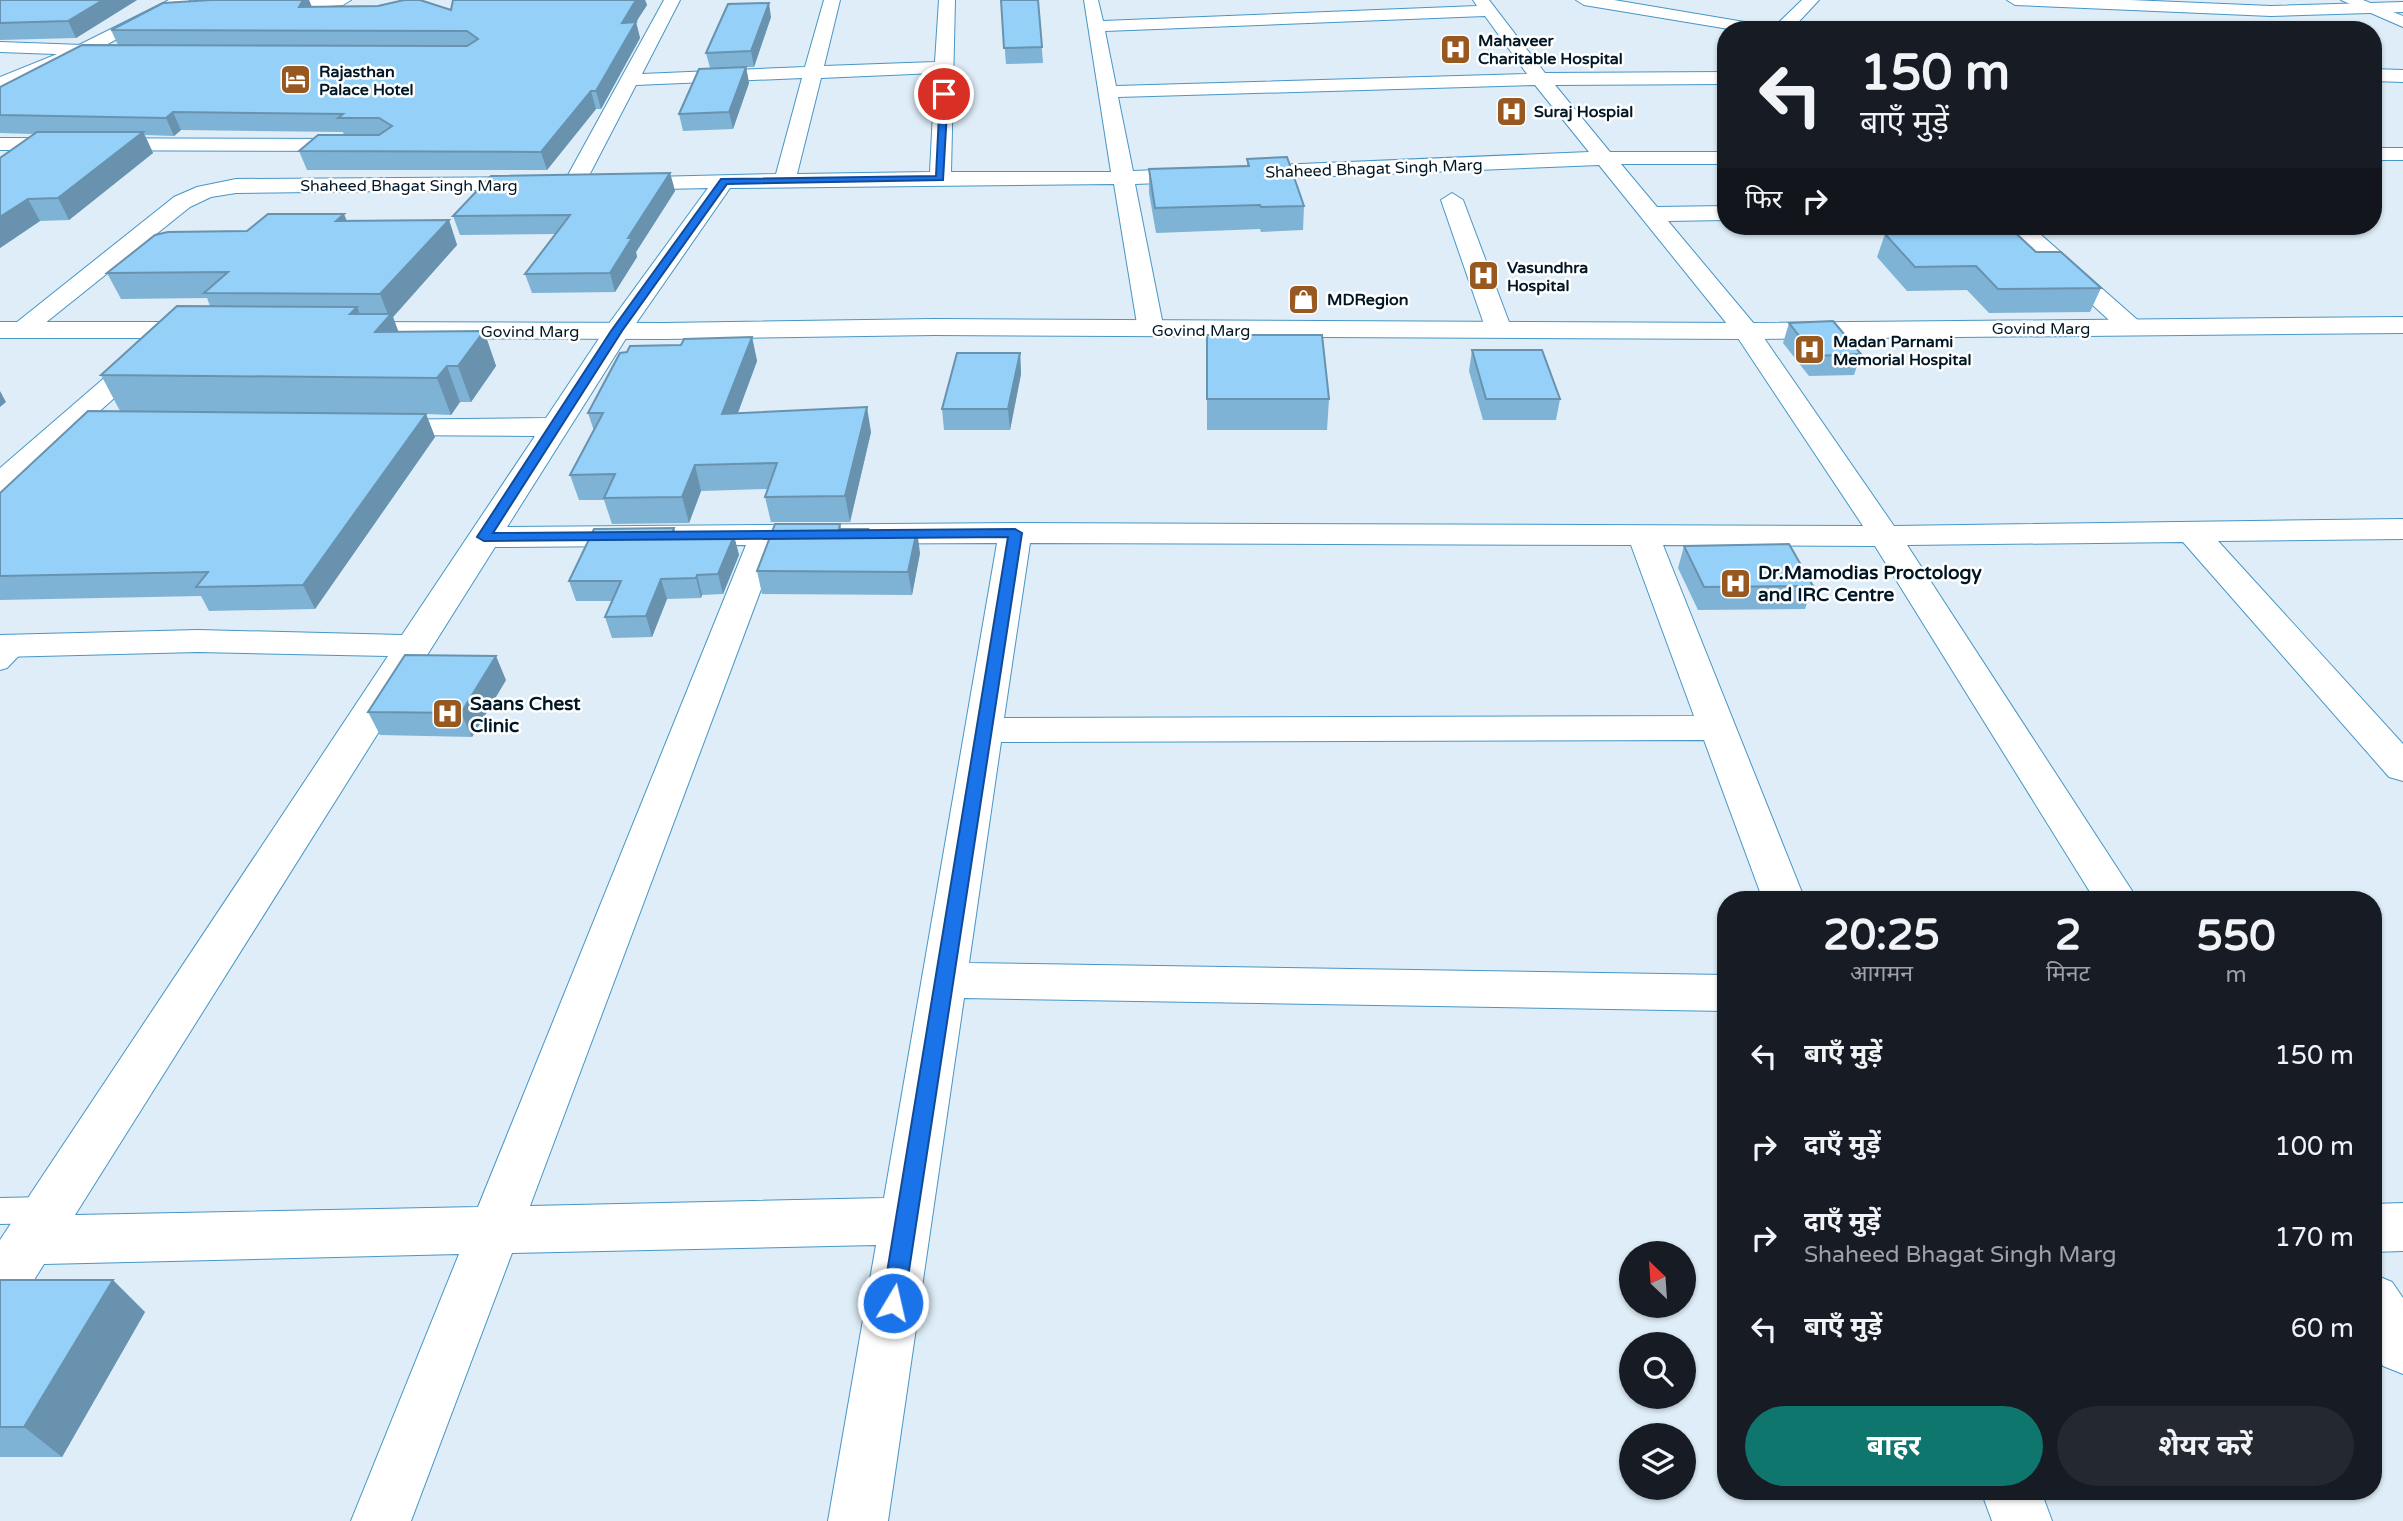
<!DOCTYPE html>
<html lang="hi">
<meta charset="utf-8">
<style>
:root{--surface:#171b24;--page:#242831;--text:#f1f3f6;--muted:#9ea1a6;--accent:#0f766e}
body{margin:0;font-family:"Varela Round","Noto Sans Devanagari",sans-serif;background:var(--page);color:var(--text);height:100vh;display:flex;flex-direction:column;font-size:26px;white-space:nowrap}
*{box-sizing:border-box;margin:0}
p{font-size:23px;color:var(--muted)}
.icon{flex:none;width:38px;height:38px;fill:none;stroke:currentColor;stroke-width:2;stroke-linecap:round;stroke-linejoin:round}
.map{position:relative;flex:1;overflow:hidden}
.sheet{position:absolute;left:1717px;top:891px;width:665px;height:609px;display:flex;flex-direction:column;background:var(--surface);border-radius:28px;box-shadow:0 2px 5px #0004}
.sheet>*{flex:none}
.top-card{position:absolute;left:1717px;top:21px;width:665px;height:214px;border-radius:28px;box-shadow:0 2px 5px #0004;background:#171b24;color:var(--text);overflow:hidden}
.needle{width:46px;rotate:335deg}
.buttons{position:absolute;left:1619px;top:1241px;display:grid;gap:14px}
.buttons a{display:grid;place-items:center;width:77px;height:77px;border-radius:50%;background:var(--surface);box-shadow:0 2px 5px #0004;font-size:35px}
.pin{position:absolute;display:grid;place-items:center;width:60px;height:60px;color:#fff;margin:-30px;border:4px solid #fff;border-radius:50%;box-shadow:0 2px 7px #0007}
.me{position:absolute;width:77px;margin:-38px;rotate:9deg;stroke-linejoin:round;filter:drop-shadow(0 0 5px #0008)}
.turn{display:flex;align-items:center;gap:24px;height:147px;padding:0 28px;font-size:32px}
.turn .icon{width:91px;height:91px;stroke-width:2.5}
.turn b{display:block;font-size:49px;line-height:60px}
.then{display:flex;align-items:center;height:66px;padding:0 28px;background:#0003;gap:14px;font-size:26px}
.eta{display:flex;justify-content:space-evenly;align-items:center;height:119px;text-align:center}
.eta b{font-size:42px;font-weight:700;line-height:49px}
.button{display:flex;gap:14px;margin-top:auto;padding:14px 28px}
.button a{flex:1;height:80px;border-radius:42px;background:var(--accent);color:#fff;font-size:28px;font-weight:700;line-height:80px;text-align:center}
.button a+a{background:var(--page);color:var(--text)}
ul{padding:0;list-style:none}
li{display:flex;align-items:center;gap:21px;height:91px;padding:0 28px}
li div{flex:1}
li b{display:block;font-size:26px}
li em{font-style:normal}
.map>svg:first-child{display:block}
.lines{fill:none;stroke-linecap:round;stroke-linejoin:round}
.service-casing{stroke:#4896c6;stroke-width:2}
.minor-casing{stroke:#4896c6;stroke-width:2}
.tertiary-casing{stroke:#4896c6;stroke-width:2}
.service{fill:#fff;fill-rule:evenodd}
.minor{fill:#fff;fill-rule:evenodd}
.tertiary{fill:#fff;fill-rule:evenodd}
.wall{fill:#7fb3d5}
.shaded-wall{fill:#6892ae}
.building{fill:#94d0f8;stroke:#6892ae;stroke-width:2}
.route{fill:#1a73e8;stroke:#114b97;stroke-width:2}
.labels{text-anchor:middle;stroke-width:5;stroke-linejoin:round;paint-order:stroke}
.far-poi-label{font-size:16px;font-weight:bold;fill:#011725;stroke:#fff;text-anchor:start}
.far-street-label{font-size:16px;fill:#011725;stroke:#fff}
.poi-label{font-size:19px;font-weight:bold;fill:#011725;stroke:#fff;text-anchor:start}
</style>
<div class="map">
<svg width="2403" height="1521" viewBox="0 0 2403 1521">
<rect width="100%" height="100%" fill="#deedf7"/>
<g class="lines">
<defs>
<path id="service" d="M 19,639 L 29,645 L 7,668 L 0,670 L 0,653 L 12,641 Z
M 47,1197 L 57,1201 L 61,1210 L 57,1219 L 47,1223 L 0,1224 L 0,1198 Z"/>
<path id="minor" d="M 272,0 L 351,0 L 343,5 L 257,11 L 249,6 L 251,2 Z
M 664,0 L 680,0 L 642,74 L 805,67 L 824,0 L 840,0 L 824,66 L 935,62 L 939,0 L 955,0 L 951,172 L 1111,172 L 1084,0 L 1098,0 L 1103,21 L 1477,6 L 1473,0 L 1489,0 L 1545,73 L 1726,72 L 1726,84 L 1555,85 L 1610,152 L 1726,152 L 1726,164 L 1621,164 L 1657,207 L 1726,206 L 1726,220 L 1668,221 L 1755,325 L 1894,526 L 2403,519 L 2403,539 L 2218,541 L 2403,744 L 2403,781 L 2389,777 L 2183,542 L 1907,545 L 2138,900 L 2095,900 L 1875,546 L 1663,545 L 1805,900 L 1763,900 L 1704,740 L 1001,742 L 969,963 L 1726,975 L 1726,1011 L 964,998 L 888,1521 L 828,1521 L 876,1245 L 512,1253 L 411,1521 L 351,1521 L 459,1254 L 44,1264 L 19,1304 L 0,1311 L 0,1240 L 388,656 L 198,652 L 0,657 L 0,635 L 198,630 L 402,635 L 535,436 L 380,435 L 370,432 L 366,426 L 370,420 L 546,418 L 608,325 L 708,188 L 619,190 L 611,188 L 608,183 L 611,178 L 776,174 L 802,78 L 636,85 L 582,189 L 574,191 L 563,184 ZM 1485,16 L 1527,74 L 1116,86 L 1105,31 ZM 935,73 L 930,172 L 797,174 L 821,78 ZM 1535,85 L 1589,152 L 1133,171 L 1118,97 ZM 1599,165 L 1736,335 L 1863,526 L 1015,523 L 507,527 L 630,332 L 730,188 L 1114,184 L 1138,330 L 1142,336 L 1160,336 L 1164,330 L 1135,184 ZM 997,543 L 884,1198 L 530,1206 L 778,544 ZM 1030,543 L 1631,545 L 1694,716 L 1004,718 ZM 746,545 L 478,1207 L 75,1215 L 495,547 Z
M 1576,0 L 1614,0 L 1774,27 L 1802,0 L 1819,0 L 1791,30 L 1735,30 L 1584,5 Z
M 2007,0 L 2130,0 L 2271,6 L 2403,2 L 2403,12 L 2271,16 L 2015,5 Z
M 0,42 L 83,45 L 92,50 L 83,55 L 0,52 Z
M 2373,69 L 2403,70 L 2403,82 L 2373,81 Z
M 0,138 L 358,139 L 368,145 L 358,151 L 0,150 Z
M 2373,148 L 2403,148 L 2403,160 L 2373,160 Z
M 534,177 L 545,184 L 542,189 L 236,193 L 211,197 L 190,207 L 29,336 L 11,336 L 7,330 L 174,197 L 197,187 L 236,179 Z
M 1452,193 L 1463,200 L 1512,330 L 1508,336 L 1490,336 L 1486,330 L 1441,200 Z
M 2007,226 L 2031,226 L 2141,323 L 2145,328 L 2141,333 L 2123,333 Z
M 148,346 L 157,348 L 161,354 L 157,360 L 11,490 L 0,493 L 0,468 L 139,348 Z
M 2403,1203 L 2403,1251 L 2373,1252 L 2373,1204 Z
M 2373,1274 L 2392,1282 L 2403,1298 L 2403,1374 L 2383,1366 L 2373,1349 Z
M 1981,1491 L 2041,1491 L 2052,1521 L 1992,1521 Z"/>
<path id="tertiary" d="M 169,0 L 190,0 L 89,54 L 0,90 L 0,77 L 77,46 Z
M 2341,0 L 2363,0 L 2403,16 L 2403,27 Z
M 2403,317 L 2403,333 L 1746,339 L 934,335 L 664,339 L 345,338 L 336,336 L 332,330 L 336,324 L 345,322 L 664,323 L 934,319 L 1746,323 Z
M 0,322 L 204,322 L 213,324 L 217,330 L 213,336 L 204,338 L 0,338 Z"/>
</defs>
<use href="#service" class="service-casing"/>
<use href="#minor" class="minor-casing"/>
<use href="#tertiary" class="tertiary-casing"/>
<use href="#service" class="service"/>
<use href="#minor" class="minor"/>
<use href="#tertiary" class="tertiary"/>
</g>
<path class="wall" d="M 0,0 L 137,0 L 76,38 L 0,40 Z
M 309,0 L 312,7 L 451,10 L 453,0 L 645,0 L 647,5 L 636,22 L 640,38 L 601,109 L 596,109 L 547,170 L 307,170 L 299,151 L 344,135 L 343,132 L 181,130 L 174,136 L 145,135 L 153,153 L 69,220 L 40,221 L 0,248 L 34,134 L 0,133 L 0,87 L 118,45 L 111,30 Z
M 1001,0 L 1038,0 L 1043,63 L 1006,64 Z
M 771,17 L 754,67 L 746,67 L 749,83 L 733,129 L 683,131 L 679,114 L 710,68 L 706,53 Z
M 1247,159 L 1304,206 L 1303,230 L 1261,232 L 1260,229 L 1156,233 L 1149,193 L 1149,169 L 1247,166 Z
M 670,173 L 675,191 L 636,252 L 637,257 L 615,292 L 532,293 L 525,274 L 556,234 L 460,235 L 453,216 Z
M 347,220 L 449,220 L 457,245 L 393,317 L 398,332 L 484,331 L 496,366 L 471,402 L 460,402 L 451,415 L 426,414 L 435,437 L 315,609 L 209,611 L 201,596 L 0,600 L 0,493 L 120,411 L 101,375 L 210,306 L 207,298 L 121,299 L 107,273 L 247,231 Z
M 1938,226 L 2008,226 L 2036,252 L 2101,288 L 2090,312 L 1989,313 L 1967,290 L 1907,291 L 1877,257 L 1885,234 L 1936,233 Z
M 1789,323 L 1861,354 L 1854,375 L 1809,376 L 1783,343 Z
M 1207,335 L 1329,399 L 1327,430 L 1207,430 Z
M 752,337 L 757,361 L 738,413 L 871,432 L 850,522 L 771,522 L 765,497 L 768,489 L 701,491 L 689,523 L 612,524 L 604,500 L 579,500 L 570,475 L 594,431 L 588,413 L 627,352 L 681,345 Z
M 1472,350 L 1560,399 L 1556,420 L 1483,420 L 1469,371 Z
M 1020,353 L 1021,374 L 1010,430 L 944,430 L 942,409 Z
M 840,524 L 841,529 L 868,529 L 868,531 L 920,553 L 912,595 L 762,594 L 757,571 Z
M 674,528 L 676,537 L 734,536 L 739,555 L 723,594 L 702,595 L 701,598 L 667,599 L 652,637 L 612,638 L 605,617 L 613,601 L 576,601 L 569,581 Z
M 1684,546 L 1813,586 L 1805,609 L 1698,610 L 1678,568 Z
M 506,680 L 472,737 L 380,735 L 368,712 Z
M 0,1280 L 145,1312 L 62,1457 L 0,1457 Z"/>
<path class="shaded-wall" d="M 103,0 L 137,0 L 76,38 L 68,21 Z
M 303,0 L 309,0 L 313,10 L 299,7 Z
M 636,0 L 645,0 L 647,5 L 636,22 L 640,38 L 601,109 L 596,91 L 622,23 Z
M 769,3 L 771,17 L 754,67 L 751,51 Z
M 746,67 L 749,83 L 733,129 L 729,112 Z
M 591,91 L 596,109 L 547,170 L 541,152 Z
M 173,112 L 181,130 L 174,136 L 166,118 Z
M 143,132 L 153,153 L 69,220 L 58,198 Z
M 670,173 L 675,191 L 636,252 L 637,257 L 615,292 L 610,273 L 628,238 Z
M 28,199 L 40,221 L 0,248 L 0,217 Z
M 344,214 L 354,238 L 336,221 Z
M 449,220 L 457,245 L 393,317 L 405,349 L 375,332 L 389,317 L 380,294 Z
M 357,307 L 371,341 L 350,314 Z
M 484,331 L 496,366 L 471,402 L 458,366 Z
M 752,337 L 757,361 L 728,439 L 722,414 Z
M 1020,353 L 1021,374 L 1010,430 L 1008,409 Z
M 447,366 L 460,402 L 451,415 L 437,378 Z
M 0,391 L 6,402 L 0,407 Z
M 867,407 L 871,432 L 850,522 L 845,496 Z
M 426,414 L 435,437 L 315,609 L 303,585 Z
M 695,465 L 701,491 L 689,523 L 682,497 Z
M 674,528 L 679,548 L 670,538 Z
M 917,530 L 920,553 L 912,595 L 908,572 Z
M 734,536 L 739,555 L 723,594 L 718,574 Z
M 697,575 L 702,595 L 701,598 L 696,578 Z
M 661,579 L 667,599 L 652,637 L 646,616 Z
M 496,656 L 506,680 L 472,737 L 461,713 Z
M 113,1280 L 145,1312 L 62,1457 L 24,1427 Z"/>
<path class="building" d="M 0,0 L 103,0 L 68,21 L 0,23 Z
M 211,0 L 303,0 L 299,7 L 378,6 L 404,0 L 420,0 L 451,10 L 453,0 L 636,0 L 622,23 L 636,22 L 596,91 L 591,91 L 541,152 L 299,151 L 318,135 L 379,135 L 392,126 L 379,118 L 338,118 L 343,114 L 173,112 L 166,118 L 0,115 L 0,87 L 82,45 L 467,46 L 478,39 L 467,31 L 111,30 L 163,3 Z
M 1001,0 L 1038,0 L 1042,47 L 1004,48 Z
M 769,3 L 751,51 L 706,53 L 728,4 Z
M 746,67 L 729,112 L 679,114 L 699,69 Z
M 37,132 L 143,132 L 58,198 L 28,199 L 0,217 L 0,158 Z
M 1287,157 L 1304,206 L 1261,207 L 1260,205 L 1155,208 L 1149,169 L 1249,166 L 1247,159 Z
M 670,173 L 628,238 L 632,238 L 610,273 L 525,274 L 570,215 L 453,216 L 491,176 Z
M 268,214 L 344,214 L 336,221 L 449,220 L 380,294 L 204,293 L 228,272 L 107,273 L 155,235 L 168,232 L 247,231 Z
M 1942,226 L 2008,226 L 2036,252 L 2061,252 L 2101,288 L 1998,289 L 1976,266 L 1915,267 L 1885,234 L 1949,233 Z
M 177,306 L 357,307 L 350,314 L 391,314 L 375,332 L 484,331 L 458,366 L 447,366 L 437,378 L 101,375 Z
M 1833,321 L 1861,354 L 1815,356 L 1789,323 Z
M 1207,335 L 1322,335 L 1329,399 L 1207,399 Z
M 752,337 L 722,414 L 867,407 L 845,496 L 765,497 L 777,463 L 695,465 L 682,497 L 604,498 L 615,474 L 570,475 L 603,413 L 588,413 L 620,353 L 627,352 L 630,346 L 681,345 L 684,339 Z
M 1472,350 L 1542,350 L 1560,399 L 1486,399 Z
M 957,353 L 1020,353 L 1008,409 L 942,409 Z
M 88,411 L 426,414 L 303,585 L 196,587 L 208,572 L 0,576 L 0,493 Z
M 775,524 L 840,524 L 839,529 L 868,529 L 867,531 L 917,530 L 908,572 L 757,571 Z
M 674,528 L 670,538 L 734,536 L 718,574 L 697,575 L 696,578 L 661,579 L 646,616 L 605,617 L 621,581 L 569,581 L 594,529 Z
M 1789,544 L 1813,586 L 1704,587 L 1684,546 Z
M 405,655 L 496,656 L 461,713 L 368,712 Z
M 0,1280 L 113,1280 L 24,1427 L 0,1427 Z"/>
<path class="route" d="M 944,92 L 948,94 L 943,180 L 727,184 L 622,331 L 493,533 L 1015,529 L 1022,533 L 904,1303 L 901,1310 L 893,1313 L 885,1310 L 882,1303 L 1008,537 L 484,541 L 477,537 L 611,331 L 721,179 L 936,176 L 940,94 Z"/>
<defs>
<symbol id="hospital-square" viewBox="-11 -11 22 22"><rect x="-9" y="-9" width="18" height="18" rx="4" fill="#985920" stroke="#fff"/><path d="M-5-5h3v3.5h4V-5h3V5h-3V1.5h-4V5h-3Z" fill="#fff"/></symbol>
<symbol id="hotel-square" viewBox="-11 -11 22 22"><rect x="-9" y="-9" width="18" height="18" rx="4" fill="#985920" stroke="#fff"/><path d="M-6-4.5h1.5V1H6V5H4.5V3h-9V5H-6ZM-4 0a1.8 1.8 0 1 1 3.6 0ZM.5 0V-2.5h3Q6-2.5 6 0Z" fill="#fff"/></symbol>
<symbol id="shop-square" viewBox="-11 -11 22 22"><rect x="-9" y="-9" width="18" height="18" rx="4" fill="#985920" stroke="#fff"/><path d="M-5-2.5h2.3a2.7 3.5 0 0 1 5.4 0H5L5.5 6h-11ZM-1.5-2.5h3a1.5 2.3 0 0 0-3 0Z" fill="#fff"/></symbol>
</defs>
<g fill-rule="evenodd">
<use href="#hospital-square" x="1438" y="32" width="35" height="35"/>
<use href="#hotel-square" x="278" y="62" width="35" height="35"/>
<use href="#hospital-square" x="1494" y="94" width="35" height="35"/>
<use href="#hospital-square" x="1466" y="258" width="35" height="35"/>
<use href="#shop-square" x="1286" y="282" width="35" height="35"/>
<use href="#hospital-square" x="1792" y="332" width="35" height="35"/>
<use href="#hospital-square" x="1718" y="566" width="35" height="35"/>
<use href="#hospital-square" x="430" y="696" width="35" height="35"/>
</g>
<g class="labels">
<g class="far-poi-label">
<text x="1478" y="46">Mahaveer<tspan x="1478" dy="18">Charitable Hospital</tspan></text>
<text x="319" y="77">Rajasthan<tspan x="319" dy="18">Palace Hotel</tspan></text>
<text x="1534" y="117">Suraj Hospial</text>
<text x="1507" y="273">Vasundhra<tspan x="1507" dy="18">Hospital</tspan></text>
<text x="1327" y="305">MDRegion</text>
<text x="1833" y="347">Madan Parnami<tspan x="1833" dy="18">Memorial Hospital</tspan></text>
</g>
<g class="far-street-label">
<text transform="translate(1374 168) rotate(-2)" y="6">Shaheed Bhagat Singh Marg</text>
<text x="409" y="191">Shaheed Bhagat Singh Marg</text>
<text x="2041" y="334">Govind Marg</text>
<text x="1201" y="336">Govind Marg</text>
<text x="530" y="337">Govind Marg</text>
</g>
<g class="poi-label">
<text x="1758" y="579">Dr.Mamodias Proctology<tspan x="1758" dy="22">and IRC Centre</tspan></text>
<text x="470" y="710">Saans Chest<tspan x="470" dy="22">Clinic</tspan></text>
</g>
</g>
</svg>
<div class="buttons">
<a><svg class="needle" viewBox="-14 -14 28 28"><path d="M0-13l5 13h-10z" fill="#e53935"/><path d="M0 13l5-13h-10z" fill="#9ea1a6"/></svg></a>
<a><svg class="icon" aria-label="search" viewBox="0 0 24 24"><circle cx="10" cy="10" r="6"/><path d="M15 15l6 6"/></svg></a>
<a><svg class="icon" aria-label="layers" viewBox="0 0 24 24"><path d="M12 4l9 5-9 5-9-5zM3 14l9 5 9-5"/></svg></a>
</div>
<div class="pin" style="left:944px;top:94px;background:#d93025"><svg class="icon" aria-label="arrive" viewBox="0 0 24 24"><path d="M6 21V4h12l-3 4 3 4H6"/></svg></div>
<svg class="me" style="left:893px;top:1303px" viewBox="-20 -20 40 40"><circle r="17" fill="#1a73e8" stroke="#fff" stroke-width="3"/><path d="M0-11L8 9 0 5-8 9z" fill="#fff"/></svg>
<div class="top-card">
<div class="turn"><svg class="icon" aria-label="left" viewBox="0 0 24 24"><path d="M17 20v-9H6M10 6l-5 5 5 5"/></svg><div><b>150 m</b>बाएँ मुड़ें</div></div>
<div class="then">फिर<svg class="icon" aria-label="right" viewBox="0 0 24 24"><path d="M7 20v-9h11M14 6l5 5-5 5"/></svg></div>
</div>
<section class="sheet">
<div class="eta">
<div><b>20:25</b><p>आगमन</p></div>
<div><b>2</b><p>मिनट</p></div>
<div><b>550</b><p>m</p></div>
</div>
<ul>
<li><svg class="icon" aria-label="left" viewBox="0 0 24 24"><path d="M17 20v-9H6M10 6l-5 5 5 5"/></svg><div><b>बाएँ मुड़ें</b></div><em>150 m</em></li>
<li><svg class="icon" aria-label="right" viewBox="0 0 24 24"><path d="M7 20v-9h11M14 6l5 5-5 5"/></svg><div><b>दाएँ मुड़ें</b></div><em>100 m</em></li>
<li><svg class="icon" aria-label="right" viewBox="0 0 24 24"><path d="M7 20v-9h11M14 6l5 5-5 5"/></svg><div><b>दाएँ मुड़ें</b><p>Shaheed Bhagat Singh Marg</p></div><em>170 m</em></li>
<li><svg class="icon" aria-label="left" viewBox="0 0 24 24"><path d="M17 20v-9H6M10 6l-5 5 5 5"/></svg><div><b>बाएँ मुड़ें</b></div><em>60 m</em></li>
</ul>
<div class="button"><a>बाहर</a><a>शेयर करें</a></div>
</section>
</div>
